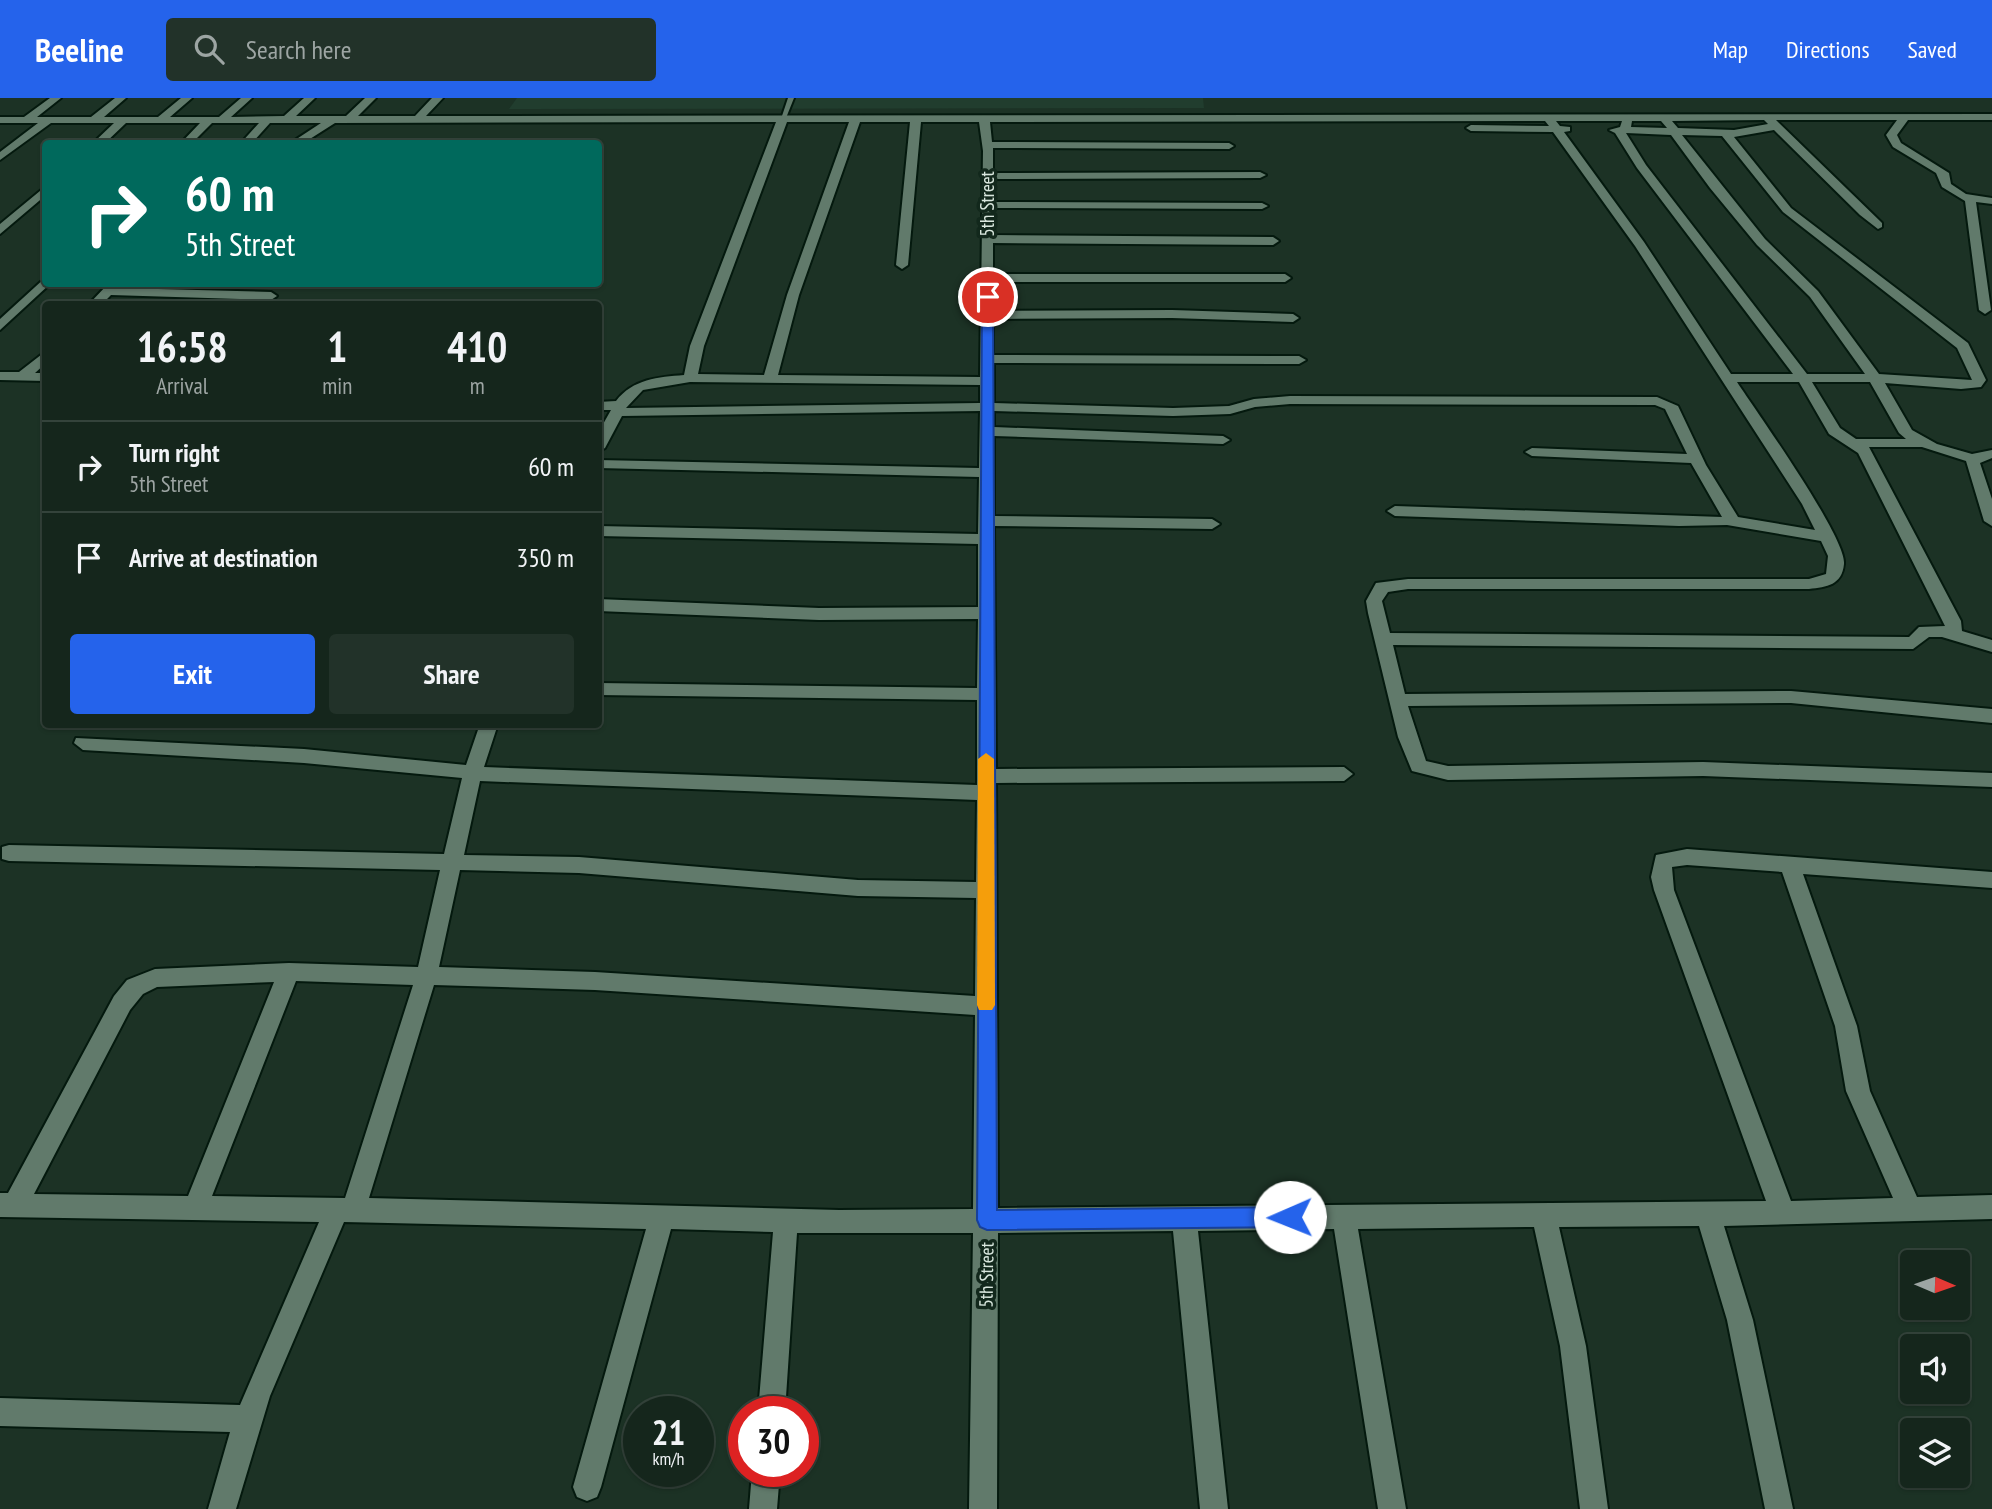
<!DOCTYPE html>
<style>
:root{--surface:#15261c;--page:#223229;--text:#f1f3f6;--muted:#9da5a3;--line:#34433b;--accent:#2563eb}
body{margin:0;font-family:"PT Sans Narrow",sans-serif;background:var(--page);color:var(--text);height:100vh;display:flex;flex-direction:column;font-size:26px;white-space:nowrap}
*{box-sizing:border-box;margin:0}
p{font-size:23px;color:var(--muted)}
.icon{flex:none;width:38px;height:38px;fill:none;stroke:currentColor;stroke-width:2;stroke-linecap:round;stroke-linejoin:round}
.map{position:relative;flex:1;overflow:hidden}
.side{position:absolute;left:42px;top:203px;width:560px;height:427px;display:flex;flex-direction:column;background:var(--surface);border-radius:7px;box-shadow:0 2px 5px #0004,0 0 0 2px var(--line)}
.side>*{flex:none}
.guide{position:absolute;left:42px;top:42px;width:560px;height:147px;border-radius:7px;box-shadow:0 2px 5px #0004,0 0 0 2px var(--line);background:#00695c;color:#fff;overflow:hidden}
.needle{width:46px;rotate:92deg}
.fabs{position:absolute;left:1900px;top:1152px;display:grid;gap:14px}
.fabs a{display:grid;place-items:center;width:70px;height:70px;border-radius:7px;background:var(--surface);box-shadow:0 2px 5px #0004,0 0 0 2px var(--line);font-size:35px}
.speed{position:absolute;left:623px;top:1298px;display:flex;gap:14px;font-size:35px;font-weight:700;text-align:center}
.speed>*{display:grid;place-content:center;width:91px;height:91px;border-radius:50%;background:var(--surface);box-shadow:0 2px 5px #0004,0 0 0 2px var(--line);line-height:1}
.speed small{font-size:18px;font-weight:400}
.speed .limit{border:10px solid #d22;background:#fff;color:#111}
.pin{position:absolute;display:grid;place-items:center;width:60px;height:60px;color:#fff;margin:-30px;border:4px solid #fff;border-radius:50%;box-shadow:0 2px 7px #0007}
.me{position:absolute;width:77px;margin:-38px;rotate:269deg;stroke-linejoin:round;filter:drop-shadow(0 0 5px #0008)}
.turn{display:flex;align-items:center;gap:24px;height:147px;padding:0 28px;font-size:32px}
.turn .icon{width:91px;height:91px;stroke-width:2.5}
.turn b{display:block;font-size:49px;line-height:60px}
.eta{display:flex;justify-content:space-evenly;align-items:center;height:119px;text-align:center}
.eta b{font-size:42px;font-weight:700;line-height:49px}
.action{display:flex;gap:14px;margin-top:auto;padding:14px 28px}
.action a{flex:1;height:80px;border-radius:7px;background:var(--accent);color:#fff;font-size:28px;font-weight:700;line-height:80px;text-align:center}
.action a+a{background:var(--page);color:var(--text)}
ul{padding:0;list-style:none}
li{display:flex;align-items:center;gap:21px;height:91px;padding:0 28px;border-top:2px solid var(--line)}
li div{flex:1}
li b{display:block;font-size:26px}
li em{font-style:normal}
header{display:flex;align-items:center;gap:42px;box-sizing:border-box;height:98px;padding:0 35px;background:var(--accent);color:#fff}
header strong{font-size:33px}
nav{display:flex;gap:38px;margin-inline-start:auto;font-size:24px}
.search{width:490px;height:63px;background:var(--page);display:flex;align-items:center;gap:18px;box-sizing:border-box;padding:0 24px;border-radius:7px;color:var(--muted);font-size:26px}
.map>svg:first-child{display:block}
.built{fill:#213d2e}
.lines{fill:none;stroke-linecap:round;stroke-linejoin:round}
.service-casing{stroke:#04190e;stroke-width:4}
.minor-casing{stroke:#04190e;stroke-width:4}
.service{fill:#617a6b;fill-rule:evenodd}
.minor{fill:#617a6b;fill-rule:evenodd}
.route{fill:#2563eb;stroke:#184099;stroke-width:2}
.slow{fill:#f59e0b}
.labels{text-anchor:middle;stroke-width:7;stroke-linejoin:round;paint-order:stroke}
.street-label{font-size:19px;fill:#d9e7de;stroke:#12281c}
</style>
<header>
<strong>Beeline</strong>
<div class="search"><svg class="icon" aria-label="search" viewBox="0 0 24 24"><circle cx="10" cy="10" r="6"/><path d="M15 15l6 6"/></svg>Search here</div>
<nav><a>Map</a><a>Directions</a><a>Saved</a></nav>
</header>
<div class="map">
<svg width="1992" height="1411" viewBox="0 0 1992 1411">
<rect width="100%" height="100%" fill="#1c3225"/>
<path class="built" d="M 517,0 L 1203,0 L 1204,10 L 509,11 Z"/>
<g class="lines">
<defs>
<path id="service" d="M 788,0 L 794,0 L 786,20 L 781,21 Z"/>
<path id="minor" d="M 50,0 L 61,0 L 37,19 L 91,19 L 115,0 L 126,0 L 104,19 L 158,19 L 181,0 L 192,0 L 170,19 L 219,19 L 241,0 L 252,0 L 231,19 L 284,18 L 304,0 L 315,0 L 296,18 L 346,18 L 365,0 L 376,0 L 358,18 L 415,18 L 432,0 L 443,0 L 426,18 L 1992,16 L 1992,22 L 1908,22 L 1897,37 L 1901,45 L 1949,75 L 1951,86 L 1966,96 L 1992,100 L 1992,106 L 1976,104 L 1991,212 L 1985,216 L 1979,212 L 1965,103 L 1942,89 L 1936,75 L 1893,49 L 1886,37 L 1897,22 L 1776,22 L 1882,125 L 1882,129 L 1878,131 L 1860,117 L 1774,32 L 1734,39 L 1791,110 L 1968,245 L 1986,282 L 1981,289 L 1961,291 L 1885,285 L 1912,332 L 1937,346 L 1972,356 L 1992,352 L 1992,360 L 1980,365 L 1992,401 L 1992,428 L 1984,423 L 1966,363 L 1922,349 L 1869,349 L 1961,523 L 1962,533 L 1992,542 L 1992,554 L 1942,539 L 1929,539 L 1913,551 L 1393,547 L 1405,596 L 1791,593 L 1992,611 L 1992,625 L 1791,605 L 1408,608 L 1426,663 L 1448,668 L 1703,664 L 1992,675 L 1992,689 L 1703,678 L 1448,682 L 1412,673 L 1398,639 L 1368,515 L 1366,503 L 1376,485 L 1408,481 L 1809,481 L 1826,476 L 1828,458 L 1821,443 L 1727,427 L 1679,428 L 1395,418 L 1387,413 L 1395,408 L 1722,419 L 1691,365 L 1532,358 L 1525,354 L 1532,350 L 1687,356 L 1665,311 L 1655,307 L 1290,306 L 1255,309 L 1230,316 L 1173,318 L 994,313 L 994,329 L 1223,338 L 1230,342 L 1223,346 L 994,338 L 994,418 L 1212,421 L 1220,426 L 1212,431 L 994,428 L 996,671 L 1344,669 L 1353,676 L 1344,683 L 996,685 L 998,1110 L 1766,1103 L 1654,792 L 1651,779 L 1656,757 L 1687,751 L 1992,774 L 1992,790 L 1803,776 L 1857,928 L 1870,993 L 1917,1099 L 1992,1097 L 1992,1121 L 1724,1128 L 1753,1222 L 1793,1411 L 1765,1411 L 1727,1222 L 1699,1128 L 1559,1129 L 1586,1248 L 1608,1411 L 1580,1411 L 1560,1248 L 1534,1129 L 1358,1131 L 1406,1411 L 1378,1411 L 1334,1131 L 1198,1133 L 1228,1411 L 1200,1411 L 1173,1133 L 998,1135 L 997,1411 L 969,1411 L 973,1135 L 797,1135 L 785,1314 L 758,1314 L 773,1134 L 671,1131 L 601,1389 L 597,1399 L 587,1403 L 577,1399 L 573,1389 L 646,1131 L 344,1124 L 270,1298 L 236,1411 L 208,1411 L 230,1334 L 0,1328 L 0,1300 L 240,1307 L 319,1124 L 0,1119 L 0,1095 L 8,1095 L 114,898 L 127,882 L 155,871 L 289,865 L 418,869 L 440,772 L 9,763 L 2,761 L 2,749 L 9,747 L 444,756 L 462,680 L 304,665 L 83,652 L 74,645 L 76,640 L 304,651 L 466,667 L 480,626 L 498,626 L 484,669 L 977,687 L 977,602 L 598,597 L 598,585 L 977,590 L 978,521 L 819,522 L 598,513 L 598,501 L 819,510 L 978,509 L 978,446 L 598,438 L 598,428 L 978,436 L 979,379 L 598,370 L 598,362 L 979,370 L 980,313 L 622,318 L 605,350 L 598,354 L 598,335 L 611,312 L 598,312 L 598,304 L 616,303 C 633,281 658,279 684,277 L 690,248 L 776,24 L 335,25 L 302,46 L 289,46 L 321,25 L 270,25 L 251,46 L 240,46 L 259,25 L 212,25 L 191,46 L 180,46 L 200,25 L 126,25 L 104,46 L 92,46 L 114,25 L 51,25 L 0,62 L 0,54 L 38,25 L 0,25 L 0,19 L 24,19 ZM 1764,22 L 1768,26 L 1734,32 L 1678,30 L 1672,23 ZM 1545,23 L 1549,28 L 1471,27 L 1466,30 L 1471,33 L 1553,34 L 1635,148 L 1802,406 L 1815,432 L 1738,419 L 1706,367 L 1678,308 L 1657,299 L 1290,298 L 1254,301 L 1229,308 L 1173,310 L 994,305 L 994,265 L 1299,266 L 1306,262 L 1299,258 L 993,257 L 993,221 L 1172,220 L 1293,224 L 1299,220 L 1293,216 L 1172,212 L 993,213 L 993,184 L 1285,184 L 1291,180 L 1285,176 L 993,176 L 993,145 L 1273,147 L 1279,143 L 1273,139 L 993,137 L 993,110 L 1262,111 L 1268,108 L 1262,105 L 993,104 L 993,81 L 1260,80 L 1266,77 L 1260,74 L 993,75 L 993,50 L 1229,51 L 1234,48 L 1229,45 L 992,44 L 990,24 ZM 1556,23 L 1622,23 L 1620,29 L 1609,32 L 1615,35 L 1637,70 L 1793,276 L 1731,276 L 1644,144 L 1564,34 L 1570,33 L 1570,29 L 1560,28 ZM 1632,23 L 1661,23 L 1667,30 L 1631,29 ZM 787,24 L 849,24 L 787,197 L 764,277 L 698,276 L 704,248 ZM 860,24 L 910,24 L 896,167 L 902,171 L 908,167 L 921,24 L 979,24 L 983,53 L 980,279 L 778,277 L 799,197 ZM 1626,35 L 1671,37 L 1710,90 L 1757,147 L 1810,199 L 1865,276 L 1807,276 L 1646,67 ZM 1682,37 L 1722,38 L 1783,114 L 1957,250 L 1972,282 L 1879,276 L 1818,193 L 1765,141 ZM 690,284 L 980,287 L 980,305 L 626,310 L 643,292 ZM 1737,284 L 1799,284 L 1829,336 L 1858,355 L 1945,528 L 1919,529 L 1909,539 L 1390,535 L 1382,503 L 1388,494 L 1408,491 L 1809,491 C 1827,489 1842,487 1844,466 C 1847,440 1756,313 1737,284 ZM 1812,284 L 1870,284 L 1899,335 L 1906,341 L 1856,341 L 1840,330 ZM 480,683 L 977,702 L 976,784 L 858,782 L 579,759 L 464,757 ZM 1687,767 L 1782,774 L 1835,928 L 1846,993 L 1893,1100 L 1791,1103 L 1674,792 L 1672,769 ZM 460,772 L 579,775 L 858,798 L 976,800 L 975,898 L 595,874 L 439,869 ZM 296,883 L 413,887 L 345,1100 L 212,1098 ZM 274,884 L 188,1098 L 34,1096 L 130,912 L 143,896 L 157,889 ZM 434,887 L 595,892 L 975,917 L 973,1111 L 839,1112 L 369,1100 Z
M 46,88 L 46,97 L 0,136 L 0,126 Z
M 46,179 L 46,186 L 50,186 L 0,232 L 0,221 Z
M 108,186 L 121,186 L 119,190 L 271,194 L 277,198 L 271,202 L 111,197 L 102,206 L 89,206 Z
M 46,253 L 46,265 L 35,275 L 46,275 L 46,283 L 0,282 L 0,274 L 19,274 Z
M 752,1374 L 780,1374 L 777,1411 L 749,1411 Z"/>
</defs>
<use href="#service" class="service-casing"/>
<use href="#minor" class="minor-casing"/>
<use href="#service" class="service"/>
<use href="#minor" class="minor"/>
</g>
<path class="route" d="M 988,195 L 993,199 L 997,1112 L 1290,1109 L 1298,1112 L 1301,1119 L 1298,1126 L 1290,1129 L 987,1132 L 980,1129 L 977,1122 L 982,199 Z"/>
<path class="slow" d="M 986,655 L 994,661 L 995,907 L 992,912 L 979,912 L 977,907 L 978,661 Z"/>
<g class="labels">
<g class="street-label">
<text transform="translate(987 106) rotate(-90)" y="7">5th Street</text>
<text transform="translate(986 1177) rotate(-89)" y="7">5th Street</text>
</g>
</g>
</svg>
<div class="fabs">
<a><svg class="needle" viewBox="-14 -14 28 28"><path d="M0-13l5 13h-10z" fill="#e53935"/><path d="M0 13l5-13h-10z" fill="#9da5a3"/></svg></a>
<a><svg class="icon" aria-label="sound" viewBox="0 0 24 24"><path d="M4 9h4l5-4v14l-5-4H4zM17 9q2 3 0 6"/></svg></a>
<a><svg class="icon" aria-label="layers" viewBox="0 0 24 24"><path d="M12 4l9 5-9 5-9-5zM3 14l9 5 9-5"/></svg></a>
</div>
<div class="speed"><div>21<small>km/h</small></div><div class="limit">30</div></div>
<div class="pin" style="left:988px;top:199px;background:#d93025"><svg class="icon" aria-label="arrive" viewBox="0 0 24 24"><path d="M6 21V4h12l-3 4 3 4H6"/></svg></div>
<svg class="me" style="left:1290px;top:1119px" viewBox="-20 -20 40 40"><circle r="19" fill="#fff"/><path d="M0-13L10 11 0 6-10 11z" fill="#2563eb"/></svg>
<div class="guide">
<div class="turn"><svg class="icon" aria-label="right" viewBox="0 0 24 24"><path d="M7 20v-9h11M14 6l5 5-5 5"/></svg><div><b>60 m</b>5th Street</div></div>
</div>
<section class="side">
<div class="eta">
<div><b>16:58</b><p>Arrival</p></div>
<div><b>1</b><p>min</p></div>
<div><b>410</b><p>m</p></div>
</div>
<ul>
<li><svg class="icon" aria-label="right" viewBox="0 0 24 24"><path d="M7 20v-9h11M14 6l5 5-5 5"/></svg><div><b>Turn right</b><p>5th Street</p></div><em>60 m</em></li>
<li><svg class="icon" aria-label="arrive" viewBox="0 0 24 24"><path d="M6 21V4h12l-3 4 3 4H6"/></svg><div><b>Arrive at destination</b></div><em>350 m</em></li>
</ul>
<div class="action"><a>Exit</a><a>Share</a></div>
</section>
</div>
